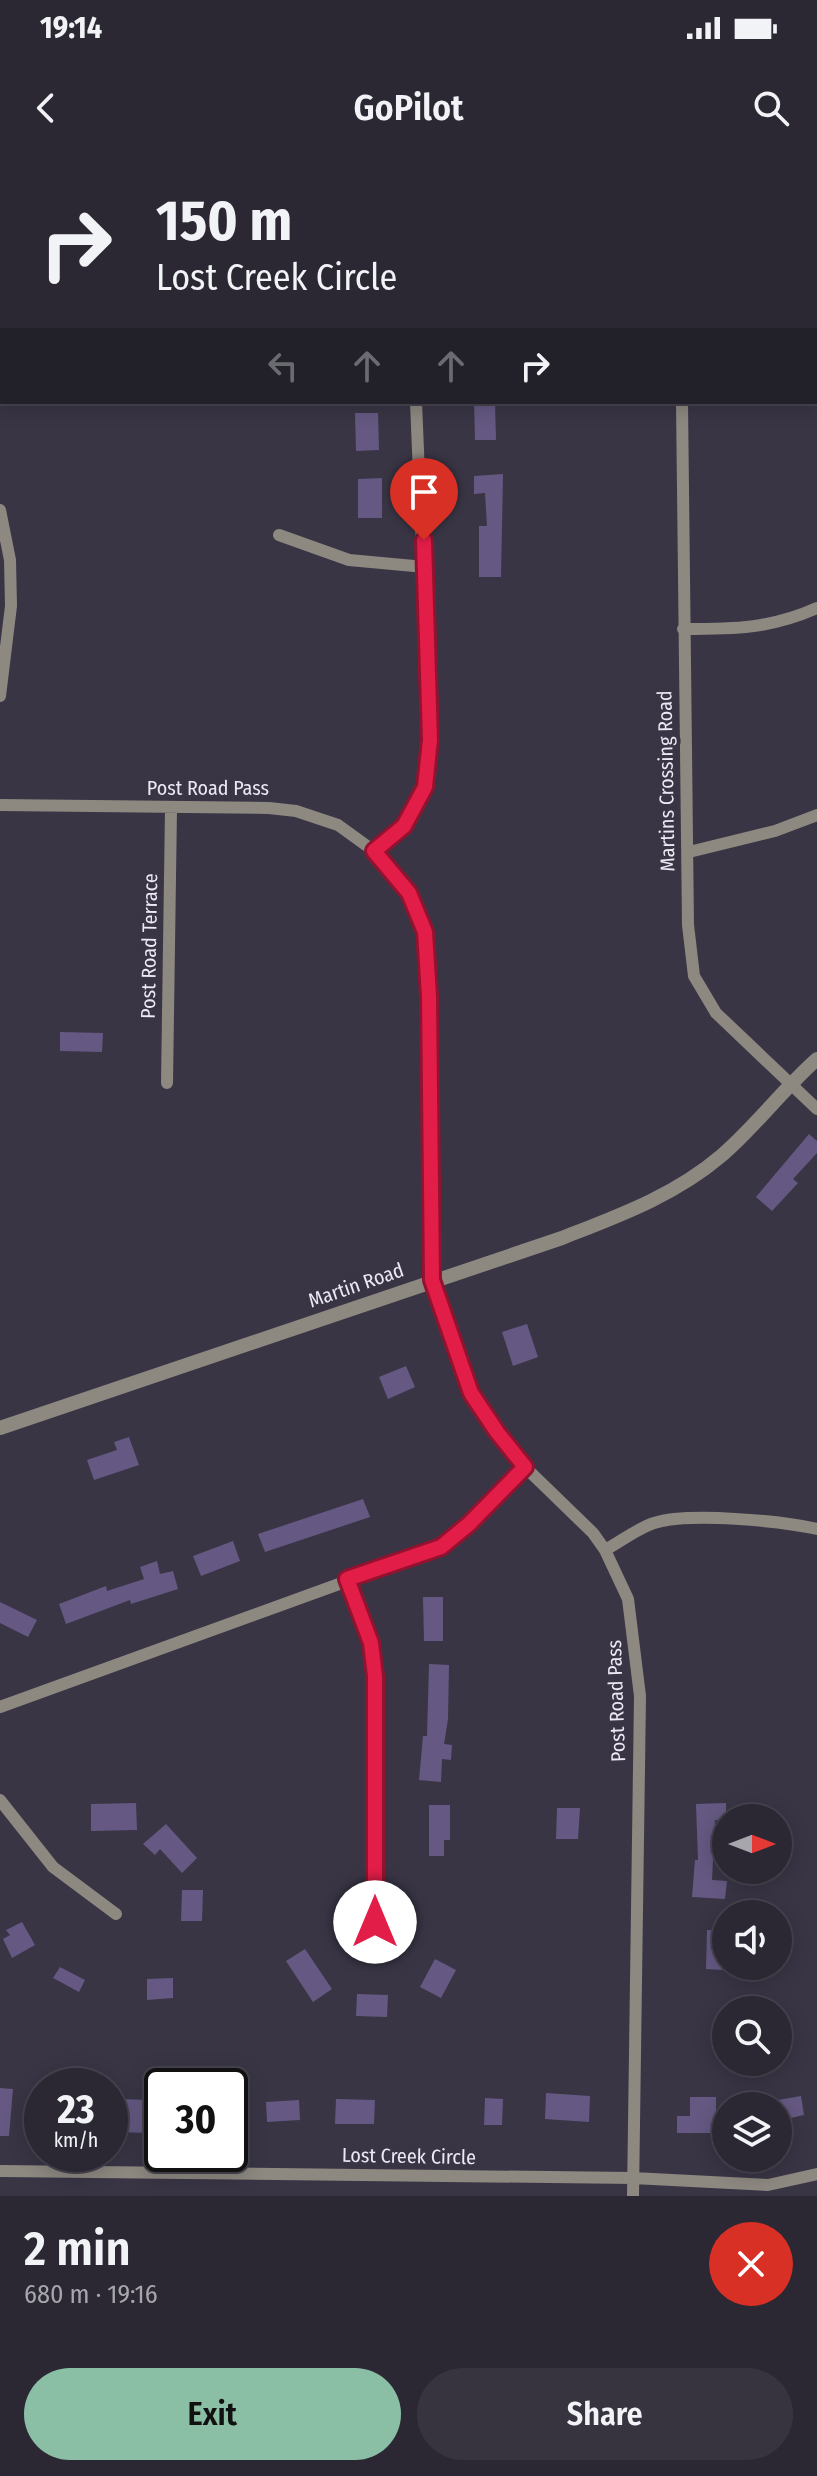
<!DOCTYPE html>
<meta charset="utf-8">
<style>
:root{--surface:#2b2834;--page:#373440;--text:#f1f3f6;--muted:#a6a6ac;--line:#47444f;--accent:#8abfa5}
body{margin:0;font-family:"Fira Sans Condensed",sans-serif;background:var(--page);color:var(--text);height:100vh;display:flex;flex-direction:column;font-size:30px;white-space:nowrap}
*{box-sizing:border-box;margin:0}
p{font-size:26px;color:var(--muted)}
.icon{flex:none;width:44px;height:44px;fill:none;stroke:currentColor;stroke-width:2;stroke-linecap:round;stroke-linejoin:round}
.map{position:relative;height:2036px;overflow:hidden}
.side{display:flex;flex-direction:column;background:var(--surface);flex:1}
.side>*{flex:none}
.banner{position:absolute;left:0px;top:0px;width:818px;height:244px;box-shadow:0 4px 20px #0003,0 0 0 2px var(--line);background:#2b2834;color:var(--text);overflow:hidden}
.needle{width:52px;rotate:90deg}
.controls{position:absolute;left:712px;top:1644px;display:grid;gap:16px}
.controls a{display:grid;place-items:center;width:80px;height:80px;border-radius:50%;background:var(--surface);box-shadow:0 4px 20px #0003,0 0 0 2px var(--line);font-size:40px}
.speed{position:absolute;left:24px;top:1908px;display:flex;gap:16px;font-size:40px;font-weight:700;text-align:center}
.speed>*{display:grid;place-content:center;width:104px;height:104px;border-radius:50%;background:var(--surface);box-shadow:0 4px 20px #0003,0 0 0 2px var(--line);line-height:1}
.speed small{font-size:20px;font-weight:400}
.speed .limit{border:4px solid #111;border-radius:12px;background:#fff;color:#111}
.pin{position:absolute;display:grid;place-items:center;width:68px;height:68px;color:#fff;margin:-82px -34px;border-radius:50% 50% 50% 0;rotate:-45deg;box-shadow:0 0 8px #0007}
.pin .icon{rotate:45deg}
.me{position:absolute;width:88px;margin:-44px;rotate:0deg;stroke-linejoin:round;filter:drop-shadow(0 0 6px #0008)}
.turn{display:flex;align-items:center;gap:28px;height:168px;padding:0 24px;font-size:36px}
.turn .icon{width:104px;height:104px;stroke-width:2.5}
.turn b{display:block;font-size:56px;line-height:68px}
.lanes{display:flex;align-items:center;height:76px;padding:0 24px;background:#0003;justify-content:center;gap:40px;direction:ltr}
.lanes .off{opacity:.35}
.round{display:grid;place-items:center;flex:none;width:84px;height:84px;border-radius:42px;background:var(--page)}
.summary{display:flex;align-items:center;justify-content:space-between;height:136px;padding:0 24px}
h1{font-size:48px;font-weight:600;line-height:60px}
.button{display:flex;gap:16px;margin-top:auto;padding:16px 24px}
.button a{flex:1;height:92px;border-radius:48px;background:var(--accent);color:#111;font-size:32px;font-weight:600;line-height:92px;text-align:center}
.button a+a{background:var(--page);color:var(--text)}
.status{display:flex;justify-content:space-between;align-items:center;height:56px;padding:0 40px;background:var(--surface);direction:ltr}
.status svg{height:22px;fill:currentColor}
header{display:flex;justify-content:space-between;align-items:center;height:104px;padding:0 24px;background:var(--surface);font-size:36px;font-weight:600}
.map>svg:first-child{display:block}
.building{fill:#655983}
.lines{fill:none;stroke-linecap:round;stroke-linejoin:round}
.minor{stroke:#8d8880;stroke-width:12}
.tertiary{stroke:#8d8880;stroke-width:14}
.route-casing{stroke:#92132f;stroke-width:20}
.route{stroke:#e11d48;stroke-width:14}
.labels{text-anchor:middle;stroke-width:8;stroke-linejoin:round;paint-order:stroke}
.street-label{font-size:20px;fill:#ece9f4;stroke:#393545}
</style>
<div class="status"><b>19:14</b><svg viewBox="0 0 49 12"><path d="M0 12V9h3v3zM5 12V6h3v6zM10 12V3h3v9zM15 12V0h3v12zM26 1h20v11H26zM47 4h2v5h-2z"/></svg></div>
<header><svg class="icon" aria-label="back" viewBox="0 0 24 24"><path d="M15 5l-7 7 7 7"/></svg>GoPilot<svg class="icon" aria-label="search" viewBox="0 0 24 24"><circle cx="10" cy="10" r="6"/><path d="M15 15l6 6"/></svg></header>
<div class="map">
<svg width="817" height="2036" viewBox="0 0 817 2036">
<rect width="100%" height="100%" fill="#393545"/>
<path class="building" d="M 474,242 L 495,242 L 496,280 L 475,280 Z
M 355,253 L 378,253 L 379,290 L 356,291 Z
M 503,314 L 501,417 L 479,417 L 479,366 L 487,366 L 485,333 L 474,334 L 474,316 Z
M 382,318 L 382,358 L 358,358 L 358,319 Z
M 60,872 L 103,873 L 102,892 L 60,891 Z
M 809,974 L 817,981 L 817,993 L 793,1019 L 798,1023 L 772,1051 L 756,1037 Z
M 527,1164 L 538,1197 L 513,1206 L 502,1172 Z
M 406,1206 L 415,1227 L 388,1239 L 379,1217 Z
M 129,1277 L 139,1305 L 94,1320 L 87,1300 L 117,1290 L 114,1282 Z
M 363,1339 L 370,1357 L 265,1392 L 258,1374 Z
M 233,1381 L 240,1401 L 201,1416 L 193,1396 Z
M 157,1401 L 160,1414 L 173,1411 L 178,1429 L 131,1444 L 130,1440 L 66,1464 L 59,1444 L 106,1426 L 107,1431 L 144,1419 L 140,1407 Z
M 423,1437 L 443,1437 L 443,1481 L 424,1481 Z
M 0,1442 L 37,1460 L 28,1477 L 0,1463 Z
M 429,1504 L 449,1505 L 448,1559 L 444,1584 L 452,1585 L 451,1600 L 442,1599 L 441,1622 L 419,1620 L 423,1576 L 427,1576 Z
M 136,1643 L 137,1670 L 91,1671 L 91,1644 Z
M 726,1643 L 726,1660 L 715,1660 L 712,1720 L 727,1721 L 725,1739 L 692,1737 L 695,1700 L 698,1700 L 696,1644 Z
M 429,1645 L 450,1645 L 450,1680 L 444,1680 L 444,1696 L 429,1696 Z
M 557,1648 L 580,1648 L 578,1679 L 556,1679 Z
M 166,1664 L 197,1698 L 182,1713 L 160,1689 L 155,1695 L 143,1684 Z
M 182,1730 L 203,1730 L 202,1761 L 181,1761 Z
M 22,1762 L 35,1785 L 12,1798 L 3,1779 L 10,1775 L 6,1770 Z
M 707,1770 L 725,1771 L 722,1810 L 706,1809 Z
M 305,1789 L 332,1829 L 313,1842 L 286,1801 Z
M 435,1799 L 456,1810 L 441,1838 L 420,1827 Z
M 60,1807 L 85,1820 L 79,1832 L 53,1818 Z
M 173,1818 L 173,1838 L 147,1840 L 147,1819 Z
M 357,1834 L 388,1835 L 387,1857 L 356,1856 Z
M 0,1928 L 13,1929 L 9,1976 L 0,1976 Z
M 546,1933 L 590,1936 L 589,1962 L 545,1959 Z
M 801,1936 L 804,1955 L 778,1961 L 778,1940 Z
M 690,1937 L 716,1937 L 716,1973 L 677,1973 L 677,1956 L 690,1956 Z
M 485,1938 L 503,1939 L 502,1965 L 484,1965 Z
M 120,1939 L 148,1940 L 147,1973 L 119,1972 Z
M 336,1939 L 375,1940 L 374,1964 L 335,1964 Z
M 299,1940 L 300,1960 L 267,1962 L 266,1942 Z"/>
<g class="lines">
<path class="minor" d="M 645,2 L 649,0
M 816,195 L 817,195
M 0,196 L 2,193
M 682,242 L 688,765 L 694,816 L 716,853 L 817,949
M 0,350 L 10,400 L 11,446 L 0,536
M 279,375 L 349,400 L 425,407
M 683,469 C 734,469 770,469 817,448
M 0,645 L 269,648 L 296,651 L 338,665 L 374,691 L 409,733 L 425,772 L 429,836 L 432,1120 L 471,1233 L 497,1272 L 525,1307 L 593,1373 L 605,1390 L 628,1439 L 640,1536 L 633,2036
M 374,691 C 419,653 423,638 430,580 L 416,242
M 689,692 L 775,671 L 817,655
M 167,923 L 171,649
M 605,1390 C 620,1382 638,1368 654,1363 C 689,1352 781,1361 817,1369
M 347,1419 L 371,1483 L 375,1516 L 375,1762
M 0,1547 L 441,1387 L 469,1364 L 525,1307
M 0,1640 L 53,1707 L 116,1754
M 0,2011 L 633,2018 L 768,2025 L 817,2014"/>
<path class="tertiary" d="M 0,1268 L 562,1078 C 618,1056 674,1036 721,996 C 755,967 783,929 817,899"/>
</g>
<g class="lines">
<defs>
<path id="route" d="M 375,1762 L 375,1516 L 371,1483 L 347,1419 L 441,1387 L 469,1364 L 525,1307 L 497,1272 L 471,1233 L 432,1120 L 429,836 L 425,772 L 409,733 L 374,691 L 404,666 L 425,627 L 430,580 L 424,380"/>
</defs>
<use href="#route" class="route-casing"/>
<use href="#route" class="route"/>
</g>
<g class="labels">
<g class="street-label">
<text transform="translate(666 621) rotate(-91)" y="7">Martins Crossing Road</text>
<text x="208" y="635">Post Road Pass</text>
<text transform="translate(149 786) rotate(-89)" y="7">Post Road Terrace</text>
<text transform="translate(356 1125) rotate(-19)" y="7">Martin Road</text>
<text transform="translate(616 1541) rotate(-92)" y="7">Post Road Pass</text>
<text transform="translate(409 1996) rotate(1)" y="7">Lost Creek Circle</text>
</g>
</g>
</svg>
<div class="controls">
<a><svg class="needle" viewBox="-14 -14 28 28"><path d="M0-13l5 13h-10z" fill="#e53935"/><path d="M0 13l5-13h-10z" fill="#a6a6ac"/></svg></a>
<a><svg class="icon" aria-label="sound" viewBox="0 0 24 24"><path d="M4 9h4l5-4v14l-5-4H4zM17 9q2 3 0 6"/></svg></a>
<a><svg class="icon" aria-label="search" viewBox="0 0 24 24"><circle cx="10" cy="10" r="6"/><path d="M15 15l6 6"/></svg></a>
<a><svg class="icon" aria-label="layers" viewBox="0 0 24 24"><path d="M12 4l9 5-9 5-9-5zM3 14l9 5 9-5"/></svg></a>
</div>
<div class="speed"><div>23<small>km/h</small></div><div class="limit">30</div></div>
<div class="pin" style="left:424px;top:380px;background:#d93025"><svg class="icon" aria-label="arrive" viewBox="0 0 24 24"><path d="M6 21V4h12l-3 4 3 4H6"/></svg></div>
<svg class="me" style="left:375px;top:1762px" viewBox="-20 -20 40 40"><circle r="19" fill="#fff"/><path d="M0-13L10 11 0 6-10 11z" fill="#e11d48"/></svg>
<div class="banner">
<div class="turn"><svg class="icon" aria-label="right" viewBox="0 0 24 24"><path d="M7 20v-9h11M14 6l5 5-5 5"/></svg><div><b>150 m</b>Lost Creek Circle</div></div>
<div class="lanes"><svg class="icon off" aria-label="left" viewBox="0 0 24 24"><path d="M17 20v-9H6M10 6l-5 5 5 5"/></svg><svg class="icon off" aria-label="ahead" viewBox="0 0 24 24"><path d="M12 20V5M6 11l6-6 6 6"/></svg><svg class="icon off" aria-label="ahead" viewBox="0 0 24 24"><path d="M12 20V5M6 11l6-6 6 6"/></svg><svg class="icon" aria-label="right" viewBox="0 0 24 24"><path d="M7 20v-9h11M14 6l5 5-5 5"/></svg></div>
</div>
</div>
<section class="side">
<div class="summary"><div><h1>2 min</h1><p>680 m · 19:16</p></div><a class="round" style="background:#d93025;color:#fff"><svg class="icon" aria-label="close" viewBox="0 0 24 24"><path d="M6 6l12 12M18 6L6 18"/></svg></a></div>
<div class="button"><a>Exit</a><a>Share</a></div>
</section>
